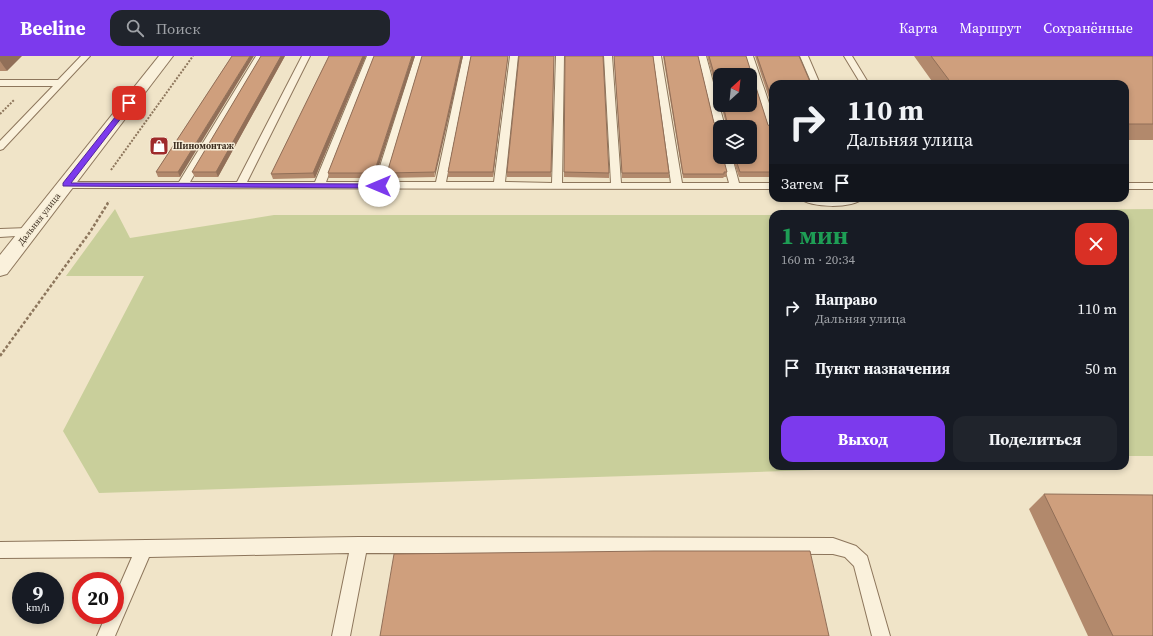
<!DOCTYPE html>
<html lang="ru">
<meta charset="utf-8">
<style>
:root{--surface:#171b24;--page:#20242c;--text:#f1f3f6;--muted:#9ea1a6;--accent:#7c3aed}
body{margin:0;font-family:"Source Serif 4",serif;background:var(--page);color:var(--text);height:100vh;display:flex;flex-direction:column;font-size:15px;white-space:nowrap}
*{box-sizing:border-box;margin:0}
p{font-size:13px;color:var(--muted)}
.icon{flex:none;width:22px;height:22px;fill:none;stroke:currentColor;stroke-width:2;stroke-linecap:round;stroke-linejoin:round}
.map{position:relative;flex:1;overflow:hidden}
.panel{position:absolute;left:769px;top:154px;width:360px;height:260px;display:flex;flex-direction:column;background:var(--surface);border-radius:12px;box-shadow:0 2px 6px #0003}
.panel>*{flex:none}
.guide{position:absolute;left:769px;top:24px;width:360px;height:122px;border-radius:12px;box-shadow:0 2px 6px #0003;background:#171b24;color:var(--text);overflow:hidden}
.needle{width:26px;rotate:27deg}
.buttons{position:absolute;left:713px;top:12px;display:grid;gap:8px}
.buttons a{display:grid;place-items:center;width:44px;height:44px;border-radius:8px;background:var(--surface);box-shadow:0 2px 6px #0003;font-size:20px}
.speed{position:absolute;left:12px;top:516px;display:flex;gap:8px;font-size:20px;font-weight:700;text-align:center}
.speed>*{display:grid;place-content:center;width:52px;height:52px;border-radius:50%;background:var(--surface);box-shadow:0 2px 6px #0003;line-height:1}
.speed small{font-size:10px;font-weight:400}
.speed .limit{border:6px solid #d22;background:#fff;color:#111}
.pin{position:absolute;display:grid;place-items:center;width:34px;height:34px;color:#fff;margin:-17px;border-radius:8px;box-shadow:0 2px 6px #0006}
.me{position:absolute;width:44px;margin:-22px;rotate:270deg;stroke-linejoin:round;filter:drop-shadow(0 0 3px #0008)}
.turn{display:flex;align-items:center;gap:14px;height:84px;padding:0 12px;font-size:18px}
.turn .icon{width:52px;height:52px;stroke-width:2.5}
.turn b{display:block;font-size:28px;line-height:34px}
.then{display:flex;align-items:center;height:38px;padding:0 12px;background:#0003;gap:8px;font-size:15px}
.round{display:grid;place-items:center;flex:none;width:42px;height:42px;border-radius:12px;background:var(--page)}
.head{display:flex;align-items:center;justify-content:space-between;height:68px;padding:0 12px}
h1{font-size:24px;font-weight:700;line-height:30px;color:#1e9e55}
.button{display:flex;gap:8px;margin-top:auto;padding:8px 12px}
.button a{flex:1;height:46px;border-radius:12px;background:var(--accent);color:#fff;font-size:16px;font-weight:700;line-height:46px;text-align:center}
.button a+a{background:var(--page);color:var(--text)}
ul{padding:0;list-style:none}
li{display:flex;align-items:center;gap:12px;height:60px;padding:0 12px}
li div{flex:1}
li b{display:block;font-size:15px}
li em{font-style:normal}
header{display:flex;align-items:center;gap:24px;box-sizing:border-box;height:56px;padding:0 20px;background:var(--accent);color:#fff}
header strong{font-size:19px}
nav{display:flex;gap:22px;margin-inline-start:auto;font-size:14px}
.search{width:280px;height:36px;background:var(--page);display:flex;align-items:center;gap:10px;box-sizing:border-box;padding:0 14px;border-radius:12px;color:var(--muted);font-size:15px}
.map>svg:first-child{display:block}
.green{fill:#c9cf9b}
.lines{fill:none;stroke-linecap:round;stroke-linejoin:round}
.service-casing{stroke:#8d765c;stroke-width:2}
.tertiary-casing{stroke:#8d765c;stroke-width:2}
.path-far1{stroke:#8d765c;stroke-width:2;stroke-dasharray:2 1.5;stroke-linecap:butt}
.path{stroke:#8d765c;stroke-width:2.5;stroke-dasharray:3 2;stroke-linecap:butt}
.service{fill:#faf1dc;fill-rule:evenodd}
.tertiary{fill:#faf1dc;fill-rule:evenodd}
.wall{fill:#b2896c}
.shaded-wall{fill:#916f58}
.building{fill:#cf9f7d;stroke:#916f58}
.route{fill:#7c3aed;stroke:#51269a}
.labels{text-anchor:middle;stroke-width:3;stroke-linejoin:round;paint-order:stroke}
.far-poi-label{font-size:9px;font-weight:bold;fill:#3d2e20;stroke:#f7eed8;text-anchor:start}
.far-street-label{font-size:9px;fill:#3d2e20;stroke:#f7eed8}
</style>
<header>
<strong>Beeline</strong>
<div class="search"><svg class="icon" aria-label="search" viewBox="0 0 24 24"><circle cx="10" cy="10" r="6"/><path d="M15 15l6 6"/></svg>Поиск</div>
<nav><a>Карта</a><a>Маршрут</a><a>Сохранённые</a></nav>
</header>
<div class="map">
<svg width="1153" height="580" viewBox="0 0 1153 580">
<rect width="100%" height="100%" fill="#f0e4c8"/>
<path class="green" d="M 115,153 L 130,182 L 274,159 L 773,159 L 773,410 L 939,410 L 99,437 L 63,375 L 144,220 L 66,220 Z
M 1153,153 L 1153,400 L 1125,400 L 1125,158 L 934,158 L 933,155 Z"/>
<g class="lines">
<defs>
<path id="service" d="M 81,0 L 90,0 L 3,93 L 0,94 L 0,85 L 53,30 L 0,30 L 0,24 L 58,24 Z
M 256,0 L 264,0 L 190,126 L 237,126 L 302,0 L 310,0 L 247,126 L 315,126 L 367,0 L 375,0 L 326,126 L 375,126 L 415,0 L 423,0 L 385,126 L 436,126 L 463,0 L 471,0 L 446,126 L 494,126 L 510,0 L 518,0 L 505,126 L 552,127 L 556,0 L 564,0 L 562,127 L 611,127 L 604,0 L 612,0 L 621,127 L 671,127 L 653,0 L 661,0 L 682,127 L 729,127 L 722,101 L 732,101 L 739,127 L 773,127 L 773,133 L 65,132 L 60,129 L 65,126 L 179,126 Z
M 698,0 L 706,0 L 725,71 L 720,71 L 720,74 L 715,71 Z
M 745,0 L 753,0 L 773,59 L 773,76 L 768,73 Z
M 800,0 L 808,0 L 820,28 L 812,28 Z
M 844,0 L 852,0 L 869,28 L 861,28 Z
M 1125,127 L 1153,127 L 1153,133 L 1125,133 Z
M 800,142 L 863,142 C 855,153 808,152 800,142 Z
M 28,172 L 32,173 L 34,176 L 32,179 L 0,181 L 0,173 Z
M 359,481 L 833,482 L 856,490 L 867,500 L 890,580 L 872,580 L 854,510 L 845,501 L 833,498 L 366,497 L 350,580 L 332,580 L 349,497 L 149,501 L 115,580 L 97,580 L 106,559 L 115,559 L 115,540 L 132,501 L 0,502 L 0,486 Z"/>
<path id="tertiary" d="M 159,0 L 173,0 L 7,218 L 0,220 L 0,199 Z"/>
</defs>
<use href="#service" class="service-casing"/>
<use href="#tertiary" class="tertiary-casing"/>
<path class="path-far1" d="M 0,58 L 14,44
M 111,114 L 193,0
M 107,148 L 109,145"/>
<path class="path" d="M 0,300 L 90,176 L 108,147"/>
<use href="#service" class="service"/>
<use href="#tertiary" class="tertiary"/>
</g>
<path class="wall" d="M 0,0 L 7,15 L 0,15 Z
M 232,0 L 180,121 L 158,121 L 156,116 Z
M 261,0 L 285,0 L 218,121 L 195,121 L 192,116 Z
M 329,0 L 366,0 L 315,122 L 273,123 L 271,118 Z
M 374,0 L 375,122 L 329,122 L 328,117 Z
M 422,0 L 435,121 L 388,122 L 387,117 Z
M 471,0 L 508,0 L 493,121 L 448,121 L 448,116 Z
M 554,0 L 551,121 L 507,121 L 507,116 Z
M 565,0 L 609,117 L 609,122 L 564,121 Z
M 614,0 L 653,0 L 669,117 L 669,122 L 622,122 Z
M 663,0 L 698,0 L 714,67 L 721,71 L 726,68 L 721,49 L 750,49 L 720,19 L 720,47 L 707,0 L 746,0 L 768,69 L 773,72 L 773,121 L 739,121 L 732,101 L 750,101 L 720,71 L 720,101 L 727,116 L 726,121 L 724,121 L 723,122 L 683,122 Z
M 755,0 L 799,0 L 773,28 L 773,54 Z
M 914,0 L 1153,0 L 1153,84 L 1125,84 L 1125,28 L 934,28 Z
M 1044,438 L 1153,580 L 1088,580 L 1029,453 Z"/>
<path class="shaded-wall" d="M 0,0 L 22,0 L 7,15 L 0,5 Z
M 250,0 L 254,0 L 180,121 L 178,116 Z
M 281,0 L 285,0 L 218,121 L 216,116 Z
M 363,0 L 366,0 L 315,122 L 313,117 Z
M 412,0 L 415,0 L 375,122 L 374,117 Z
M 461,0 L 463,0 L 435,121 L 435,116 Z
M 508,0 L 493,121 L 493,116 Z"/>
<path class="building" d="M 232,0 L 250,0 L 178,116 L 156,116 Z
M 261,0 L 281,0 L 216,116 L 192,116 Z
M 329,0 L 363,0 L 313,117 L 271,118 Z
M 374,0 L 412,0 L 374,117 L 328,117 Z
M 422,0 L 461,0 L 435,116 L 387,117 Z
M 471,0 L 508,0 L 493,116 L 448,116 Z
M 519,0 L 554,0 L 551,116 L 507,116 Z
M 565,0 L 603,0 L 609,117 L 564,116 Z
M 614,0 L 653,0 L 669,117 L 622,117 Z
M 664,0 L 698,0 L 714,67 L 721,71 L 722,68 L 726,68 L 727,66 L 723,49 L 750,49 L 750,19 L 720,19 L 720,39 L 709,0 L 746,0 L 768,69 L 773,72 L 773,116 L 740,116 L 735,101 L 750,101 L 750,71 L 720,71 L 720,101 L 723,101 L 727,116 L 724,116 L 724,118 L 683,118 Z
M 757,0 L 799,0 L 811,28 L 773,28 L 773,46 Z
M 931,0 L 1153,0 L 1153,68 L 1125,68 L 1125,28 L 952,28 Z
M 1044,438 L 1153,439 L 1153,580 L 1113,580 Z
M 654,495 L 810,495 L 829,580 L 380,580 L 394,498 Z"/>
<path class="route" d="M 129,45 L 132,46 L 132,48 L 71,127 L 379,128 L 383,130 L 379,132 L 63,130 L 63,127 L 127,46 Z"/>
<defs>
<symbol id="shop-square" viewBox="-11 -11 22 22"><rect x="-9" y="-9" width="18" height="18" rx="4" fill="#9e2a2b" stroke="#f7eed8"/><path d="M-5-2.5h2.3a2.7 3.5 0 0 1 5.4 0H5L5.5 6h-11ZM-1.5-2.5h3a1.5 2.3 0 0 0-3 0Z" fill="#fff"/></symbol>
</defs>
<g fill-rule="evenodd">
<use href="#shop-square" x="148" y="79" width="22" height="22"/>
</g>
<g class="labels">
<g class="far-poi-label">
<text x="173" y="93">Шиномонтаж</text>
</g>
<g class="far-street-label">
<text transform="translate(39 163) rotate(-52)" y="3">Дальняя улица</text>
</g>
</g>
</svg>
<div class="buttons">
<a><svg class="needle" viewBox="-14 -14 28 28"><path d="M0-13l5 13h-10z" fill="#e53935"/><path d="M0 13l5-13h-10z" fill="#9ea1a6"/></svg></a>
<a><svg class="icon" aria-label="layers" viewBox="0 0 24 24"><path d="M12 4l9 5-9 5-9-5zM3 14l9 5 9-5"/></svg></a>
</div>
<div class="speed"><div>9<small>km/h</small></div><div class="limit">20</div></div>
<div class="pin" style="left:129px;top:47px;background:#d93025"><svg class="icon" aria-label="arrive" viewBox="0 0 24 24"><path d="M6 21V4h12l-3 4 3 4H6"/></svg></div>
<svg class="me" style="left:379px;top:130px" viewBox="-20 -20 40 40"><circle r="19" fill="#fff"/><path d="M0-13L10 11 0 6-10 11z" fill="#7c3aed"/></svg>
<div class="guide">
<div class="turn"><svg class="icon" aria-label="right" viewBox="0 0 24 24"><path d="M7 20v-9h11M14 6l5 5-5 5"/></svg><div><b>110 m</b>Дальняя улица</div></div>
<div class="then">Затем<svg class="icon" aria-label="arrive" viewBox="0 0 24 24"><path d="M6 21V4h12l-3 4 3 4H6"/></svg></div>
</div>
<section class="panel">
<div class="head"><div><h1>1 мин</h1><p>160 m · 20:34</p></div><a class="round" style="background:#d93025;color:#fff"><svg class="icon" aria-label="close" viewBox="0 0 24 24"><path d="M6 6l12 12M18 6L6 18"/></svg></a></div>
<ul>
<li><svg class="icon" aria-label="right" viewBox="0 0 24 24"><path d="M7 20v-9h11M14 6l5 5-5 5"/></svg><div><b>Направо</b><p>Дальняя улица</p></div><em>110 m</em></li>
<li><svg class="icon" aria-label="arrive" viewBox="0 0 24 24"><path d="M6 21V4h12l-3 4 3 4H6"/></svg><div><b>Пункт назначения</b></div><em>50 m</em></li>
</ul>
<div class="button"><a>Выход</a><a>Поделиться</a></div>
</section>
</div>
